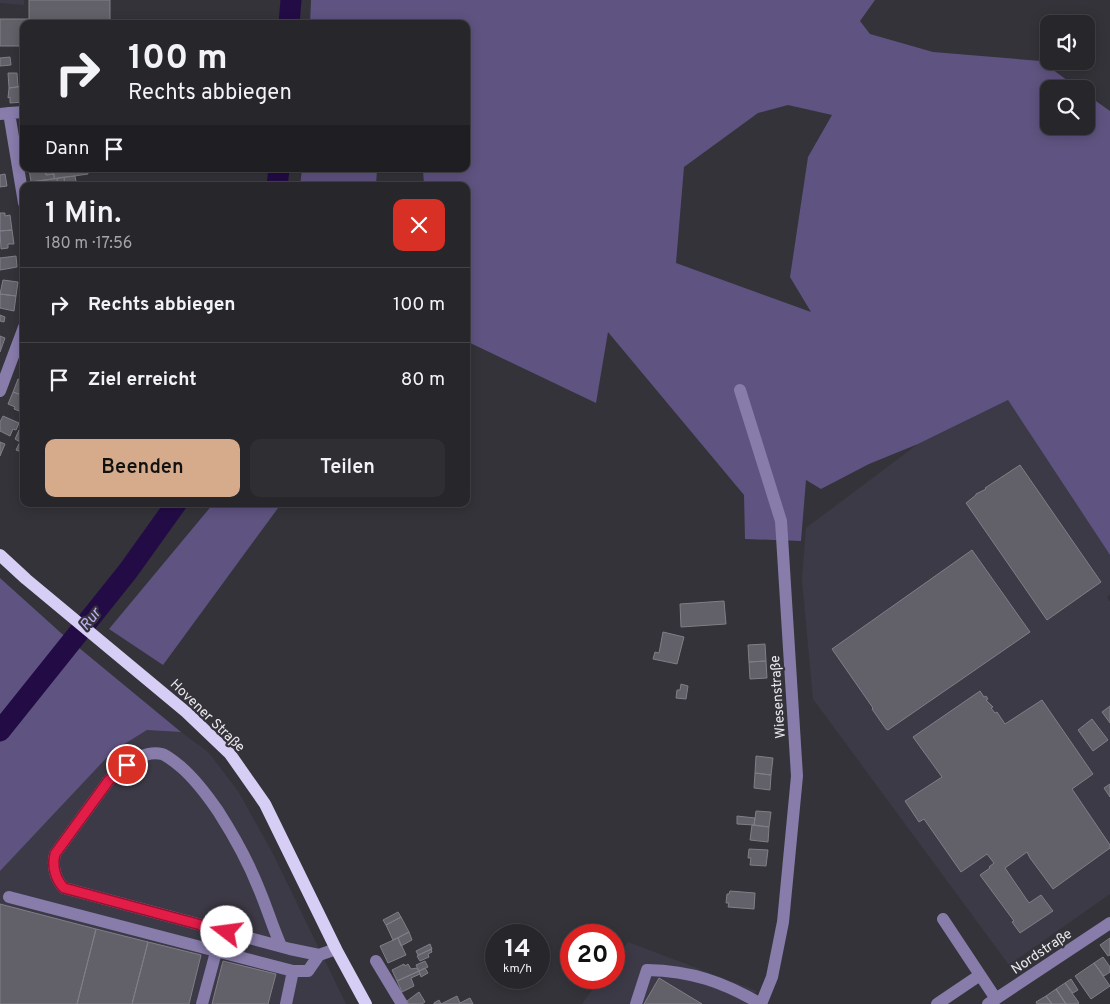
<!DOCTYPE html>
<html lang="de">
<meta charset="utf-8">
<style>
:root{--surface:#27262b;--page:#2f2e33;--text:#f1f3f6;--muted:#a4a5a9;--line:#434347;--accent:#d6ab8b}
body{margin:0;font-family:Overpass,sans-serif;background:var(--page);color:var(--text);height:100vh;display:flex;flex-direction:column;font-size:19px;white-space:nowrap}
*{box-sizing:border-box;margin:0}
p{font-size:16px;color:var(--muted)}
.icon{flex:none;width:28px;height:28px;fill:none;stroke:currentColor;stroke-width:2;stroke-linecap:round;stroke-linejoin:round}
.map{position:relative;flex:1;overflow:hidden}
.drawer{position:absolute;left:20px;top:182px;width:450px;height:325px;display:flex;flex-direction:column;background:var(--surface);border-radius:10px;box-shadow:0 2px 12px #0003,0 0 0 1px var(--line)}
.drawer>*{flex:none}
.banner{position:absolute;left:20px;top:20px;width:450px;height:152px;border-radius:10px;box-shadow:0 2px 12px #0003,0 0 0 1px var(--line);background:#27262b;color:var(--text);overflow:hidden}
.buttons{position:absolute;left:1040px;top:15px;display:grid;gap:10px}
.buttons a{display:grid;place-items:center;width:55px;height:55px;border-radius:10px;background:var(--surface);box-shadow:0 2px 12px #0003,0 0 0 1px var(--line);font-size:25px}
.speed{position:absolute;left:485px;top:924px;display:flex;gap:10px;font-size:25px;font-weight:700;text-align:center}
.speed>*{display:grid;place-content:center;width:65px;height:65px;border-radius:50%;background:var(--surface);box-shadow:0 2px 12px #0003,0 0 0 1px var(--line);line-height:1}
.speed small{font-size:12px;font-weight:400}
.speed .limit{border:8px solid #d22;background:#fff;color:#111}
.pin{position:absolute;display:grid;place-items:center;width:42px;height:42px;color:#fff;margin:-21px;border:2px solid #fff;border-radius:50%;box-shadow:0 1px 5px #0007}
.me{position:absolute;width:55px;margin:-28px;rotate:285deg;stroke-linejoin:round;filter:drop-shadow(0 0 4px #0008)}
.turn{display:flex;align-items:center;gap:18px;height:105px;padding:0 25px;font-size:22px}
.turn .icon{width:65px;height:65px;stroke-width:2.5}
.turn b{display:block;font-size:35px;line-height:42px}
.then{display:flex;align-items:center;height:48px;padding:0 25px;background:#0003;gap:10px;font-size:19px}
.round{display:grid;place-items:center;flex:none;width:52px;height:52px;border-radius:10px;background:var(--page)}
.head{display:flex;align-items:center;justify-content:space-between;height:85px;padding:0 25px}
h1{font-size:30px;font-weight:600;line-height:38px}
.primary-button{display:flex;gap:10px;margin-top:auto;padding:10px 25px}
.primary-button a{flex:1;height:58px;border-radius:10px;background:var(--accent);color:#111;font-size:20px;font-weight:600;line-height:58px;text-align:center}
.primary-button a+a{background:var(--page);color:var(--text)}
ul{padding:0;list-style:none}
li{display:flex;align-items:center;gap:15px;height:75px;padding:0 25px;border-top:1px solid var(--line)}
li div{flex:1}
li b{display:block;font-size:19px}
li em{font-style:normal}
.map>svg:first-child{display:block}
.built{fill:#3d3a47}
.green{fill:#5f5381;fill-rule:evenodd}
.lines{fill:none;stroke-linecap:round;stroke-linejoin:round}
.river{stroke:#230c46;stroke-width:21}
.building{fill:#626068;stroke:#807e86}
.minor{stroke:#887cab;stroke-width:12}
.major{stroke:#d7cef5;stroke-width:12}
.route-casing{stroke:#92132f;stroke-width:12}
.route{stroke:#e11d48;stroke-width:9}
.labels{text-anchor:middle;stroke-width:4.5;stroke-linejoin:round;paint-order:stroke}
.street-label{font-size:14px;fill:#eae9ee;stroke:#343339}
.water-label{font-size:15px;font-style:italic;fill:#c4b1fa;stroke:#343339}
</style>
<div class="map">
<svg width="1110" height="1004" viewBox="0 0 1110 1004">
<rect width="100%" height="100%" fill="#343339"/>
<path class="built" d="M 0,0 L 24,0 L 24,5 L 0,3 Z
M 1008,400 L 1110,555 L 1110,594 L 1107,597 L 1110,602 L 1110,894 L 1009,965 L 813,699 L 802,580 L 806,528 L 918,444 Z
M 148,729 L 181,732 L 208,752 L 238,791 L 272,852 L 346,1004 L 0,1004 L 0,870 L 113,751 Z
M 628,942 L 757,991 L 749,1004 L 582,1004 L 601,978 L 614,978 L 614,961 Z"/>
<path class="green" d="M 311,0 L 875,0 L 860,21 L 870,34 L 933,52 L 1041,61 L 1079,89 L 1049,89 L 1049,126 L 1086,126 L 1086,94 L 1110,111 L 1110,555 L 1008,400 L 918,444 L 869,464 L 821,489 L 806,480 L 801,541 L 745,539 L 744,495 L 608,332 L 596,403 L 466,341 L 466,186 L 424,186 L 423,169 L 466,169 L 466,24 L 310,24 ZM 788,105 L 832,115 L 808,157 L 790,277 L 811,312 L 676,263 L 684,167 L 758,113 Z
M 302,169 L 377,169 L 376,186 L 300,186 Z
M 213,504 L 281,504 L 163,665 L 109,629 Z
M 0,578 L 61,633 L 181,732 L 147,730 L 113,751 L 0,871 Z"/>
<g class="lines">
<path class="river" d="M 289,24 L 291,0
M 277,186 L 279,169
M 0,731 L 128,571 L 176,504"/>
</g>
<path class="building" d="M 29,0 L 110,0 L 110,24 L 24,24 L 24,46 L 0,46 L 0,19 L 29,19 Z
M 10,57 L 11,65 L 0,66 L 0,58 Z
M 8,73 L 17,73 L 18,87 L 9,88 Z
M 23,86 L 24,102 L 10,103 L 10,97 L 8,98 L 9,88 Z
M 29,169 L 45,169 L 46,175 L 54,174 L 54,179 L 31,182 Z
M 45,169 L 87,169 L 88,174 L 54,179 L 54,174 L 46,175 Z
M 5,174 L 7,186 L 0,187 L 0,175 Z
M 75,176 L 77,186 L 65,186 L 64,177 Z
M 64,177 L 65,184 L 58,185 L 57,178 Z
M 57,178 L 58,186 L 32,186 L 31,182 Z
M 0,213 L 5,213 L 5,216 L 10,215 L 12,230 L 0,231 Z
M 12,230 L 14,244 L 8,244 L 8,248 L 1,249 L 0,231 Z
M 16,256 L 17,267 L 0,270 L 0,258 Z
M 3,280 L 18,282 L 16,296 L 0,294 Z
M 0,294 L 16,296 L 14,311 L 0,308 Z
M 0,315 L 5,317 L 4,322 L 0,321 Z
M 0,336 L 5,338 L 0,352 Z
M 18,379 L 24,381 L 24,396 L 13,392 Z
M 13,392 L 24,396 L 24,407 L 22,412 L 14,409 L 15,407 L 8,404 Z
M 3,416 L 19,423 L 16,430 L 13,429 L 10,436 L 0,431 L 0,422 Z
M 19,430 L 24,432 L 24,453 L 16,450 L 20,442 L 15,439 Z
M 0,442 L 5,444 L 0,456 Z
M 1020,465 L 1101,582 L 1047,620 L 966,503 L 976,495 L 976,494 L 986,489 L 985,488 Z
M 972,550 L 1030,632 L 888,730 L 886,729 L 872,709 L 873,708 L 832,649 Z
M 724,601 L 726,624 L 681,627 L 680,604 Z
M 663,632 L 684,637 L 677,664 L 653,659 L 655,652 L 659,653 Z
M 765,644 L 766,661 L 749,662 L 748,645 Z
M 766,661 L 767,678 L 750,679 L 749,662 Z
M 681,684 L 688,686 L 686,699 L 676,698 L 677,690 L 680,690 Z
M 980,691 L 984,697 L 986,696 L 988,699 L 986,700 L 993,707 L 991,708 L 995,713 L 997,712 L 1005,724 L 1042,700 L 1093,774 L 1072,789 L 1110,845 L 1110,848 L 1053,889 L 1030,858 L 1027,852 L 1005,868 L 1029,903 L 1041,895 L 1053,911 L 1020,933 L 1012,922 L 1014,921 L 980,875 L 990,868 L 989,867 L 994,863 L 987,854 L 961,872 L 924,819 L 919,822 L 905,801 L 942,777 L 913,737 Z
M 1110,706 L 1110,723 L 1102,712 Z
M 1092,719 L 1108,740 L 1093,751 L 1078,730 Z
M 756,756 L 773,758 L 771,775 L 755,773 Z
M 755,773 L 771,775 L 770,790 L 754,788 Z
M 1110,784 L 1110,797 L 1104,788 Z
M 756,811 L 771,812 L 769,827 L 754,825 Z
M 737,816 L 755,818 L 754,825 L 737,824 Z
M 752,825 L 769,827 L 768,842 L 750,840 Z
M 749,849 L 768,850 L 766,866 L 750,865 L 751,858 L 748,858 Z
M 730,891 L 755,893 L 754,909 L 728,907 L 729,903 L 726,903 L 727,894 L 729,894 Z
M 0,904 L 96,929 L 77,1004 L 0,1004 Z
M 398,912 L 401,917 L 386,925 L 383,920 Z
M 401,917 L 409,932 L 393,940 L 386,925 Z
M 96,929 L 148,942 L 132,1004 L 77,1004 Z
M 409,932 L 412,940 L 401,946 L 398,938 Z
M 398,938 L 406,955 L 388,963 L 380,946 Z
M 1110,938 L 1110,955 L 1108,956 L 1100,945 Z
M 148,942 L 201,955 L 189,1004 L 132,1004 Z
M 430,944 L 432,949 L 418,955 L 416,951 Z
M 431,949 L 432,952 L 428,954 L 429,957 L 420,961 L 417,956 Z
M 1103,957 L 1110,967 L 1110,972 L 1104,976 L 1094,963 Z
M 223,961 L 276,974 L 268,1004 L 212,1004 Z
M 425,961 L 428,967 L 419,971 L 416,965 Z
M 1094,963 L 1110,986 L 1091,999 L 1075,976 Z
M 404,964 L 405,966 L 408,964 L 411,969 L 417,968 L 419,971 L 397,981 L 392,970 Z
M 425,968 L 428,973 L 421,977 L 419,971 Z
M 419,971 L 420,974 L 411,978 L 414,986 L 402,992 L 397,981 Z
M 659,978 L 702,1004 L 644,1004 Z
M 1071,979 L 1078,990 L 1073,993 L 1065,983 Z
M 1065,983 L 1079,1003 L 1077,1004 L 1066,1004 L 1056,989 Z
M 1056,989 L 1066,1004 L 1052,1004 L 1046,996 Z
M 419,992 L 425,1002 L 422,1004 L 409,1004 L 407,1001 Z
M 457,996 L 460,1003 L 459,1004 L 434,1004 L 434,1003 L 439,1000 L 441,1004 Z
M 1046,996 L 1052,1004 L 1037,1004 L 1036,1002 Z
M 470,998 L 473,1004 L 459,1004 L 460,1003 Z"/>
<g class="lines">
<path class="minor" d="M 9,113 L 24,112
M 0,114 L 9,113 L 24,203
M 740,390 L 781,521 L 797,776 L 783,922 L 772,977 L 761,1004
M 0,391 L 24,327
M 9,897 L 293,971 L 308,971 L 319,955
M 943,919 L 996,999
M 281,946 C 273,928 267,908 259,889 C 248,861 234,836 218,811 C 207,795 196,780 181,767 C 176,763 168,756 162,754 C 142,749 121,768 109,780 L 55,854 C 52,866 55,879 64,888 L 290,949 L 319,955 L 336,949
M 376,961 L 402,1004
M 202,1004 L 216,952
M 286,1004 L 293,971
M 636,1004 L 647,970 C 692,971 723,982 761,1004
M 937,1004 L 980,975
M 988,1004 L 1110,923"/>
<path class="major" d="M 0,555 L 26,579 L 186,712 L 230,754 L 265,804 L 336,949 L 366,1004"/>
</g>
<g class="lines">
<defs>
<path id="route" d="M 127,765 L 109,780 L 55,854 C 52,866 55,879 64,888 L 227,932"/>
</defs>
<use href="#route" class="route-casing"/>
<use href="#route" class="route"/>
</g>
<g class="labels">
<g class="street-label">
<text transform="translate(777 697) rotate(-94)" y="5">Wiesenstraße</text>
<text transform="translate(208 715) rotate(44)" y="5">Hovener Straße</text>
<text transform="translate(1041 951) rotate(-34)" y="5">Nordstraße</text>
</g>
<g class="water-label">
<text transform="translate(90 619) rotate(-51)" y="5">Rur</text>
</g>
</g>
</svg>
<div class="buttons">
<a><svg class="icon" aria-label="sound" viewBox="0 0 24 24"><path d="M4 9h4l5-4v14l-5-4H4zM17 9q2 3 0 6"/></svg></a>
<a><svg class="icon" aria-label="search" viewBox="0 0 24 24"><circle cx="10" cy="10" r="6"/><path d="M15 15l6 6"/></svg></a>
</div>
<div class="speed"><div>14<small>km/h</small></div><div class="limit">20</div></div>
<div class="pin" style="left:127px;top:765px;background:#d93025"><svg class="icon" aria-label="arrive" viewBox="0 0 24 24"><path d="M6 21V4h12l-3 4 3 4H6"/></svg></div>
<svg class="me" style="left:227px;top:932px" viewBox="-20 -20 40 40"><circle r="19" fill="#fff"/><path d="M0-13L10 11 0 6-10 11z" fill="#e11d48"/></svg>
<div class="banner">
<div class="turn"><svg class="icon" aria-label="right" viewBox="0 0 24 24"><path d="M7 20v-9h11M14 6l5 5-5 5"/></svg><div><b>100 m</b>Rechts abbiegen</div></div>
<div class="then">Dann<svg class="icon" aria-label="arrive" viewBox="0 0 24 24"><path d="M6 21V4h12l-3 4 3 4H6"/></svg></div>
</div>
<section class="drawer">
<div class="head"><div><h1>1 Min.</h1><p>180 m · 17:56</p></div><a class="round" style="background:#d93025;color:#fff"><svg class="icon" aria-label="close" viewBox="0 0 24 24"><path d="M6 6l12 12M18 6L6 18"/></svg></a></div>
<ul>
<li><svg class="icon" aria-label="right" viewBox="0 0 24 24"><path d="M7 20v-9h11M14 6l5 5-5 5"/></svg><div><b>Rechts abbiegen</b></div><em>100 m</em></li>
<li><svg class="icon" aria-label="arrive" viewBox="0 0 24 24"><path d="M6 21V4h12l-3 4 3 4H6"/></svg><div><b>Ziel erreicht</b></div><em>80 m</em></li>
</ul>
<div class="primary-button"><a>Beenden</a><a>Teilen</a></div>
</section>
</div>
